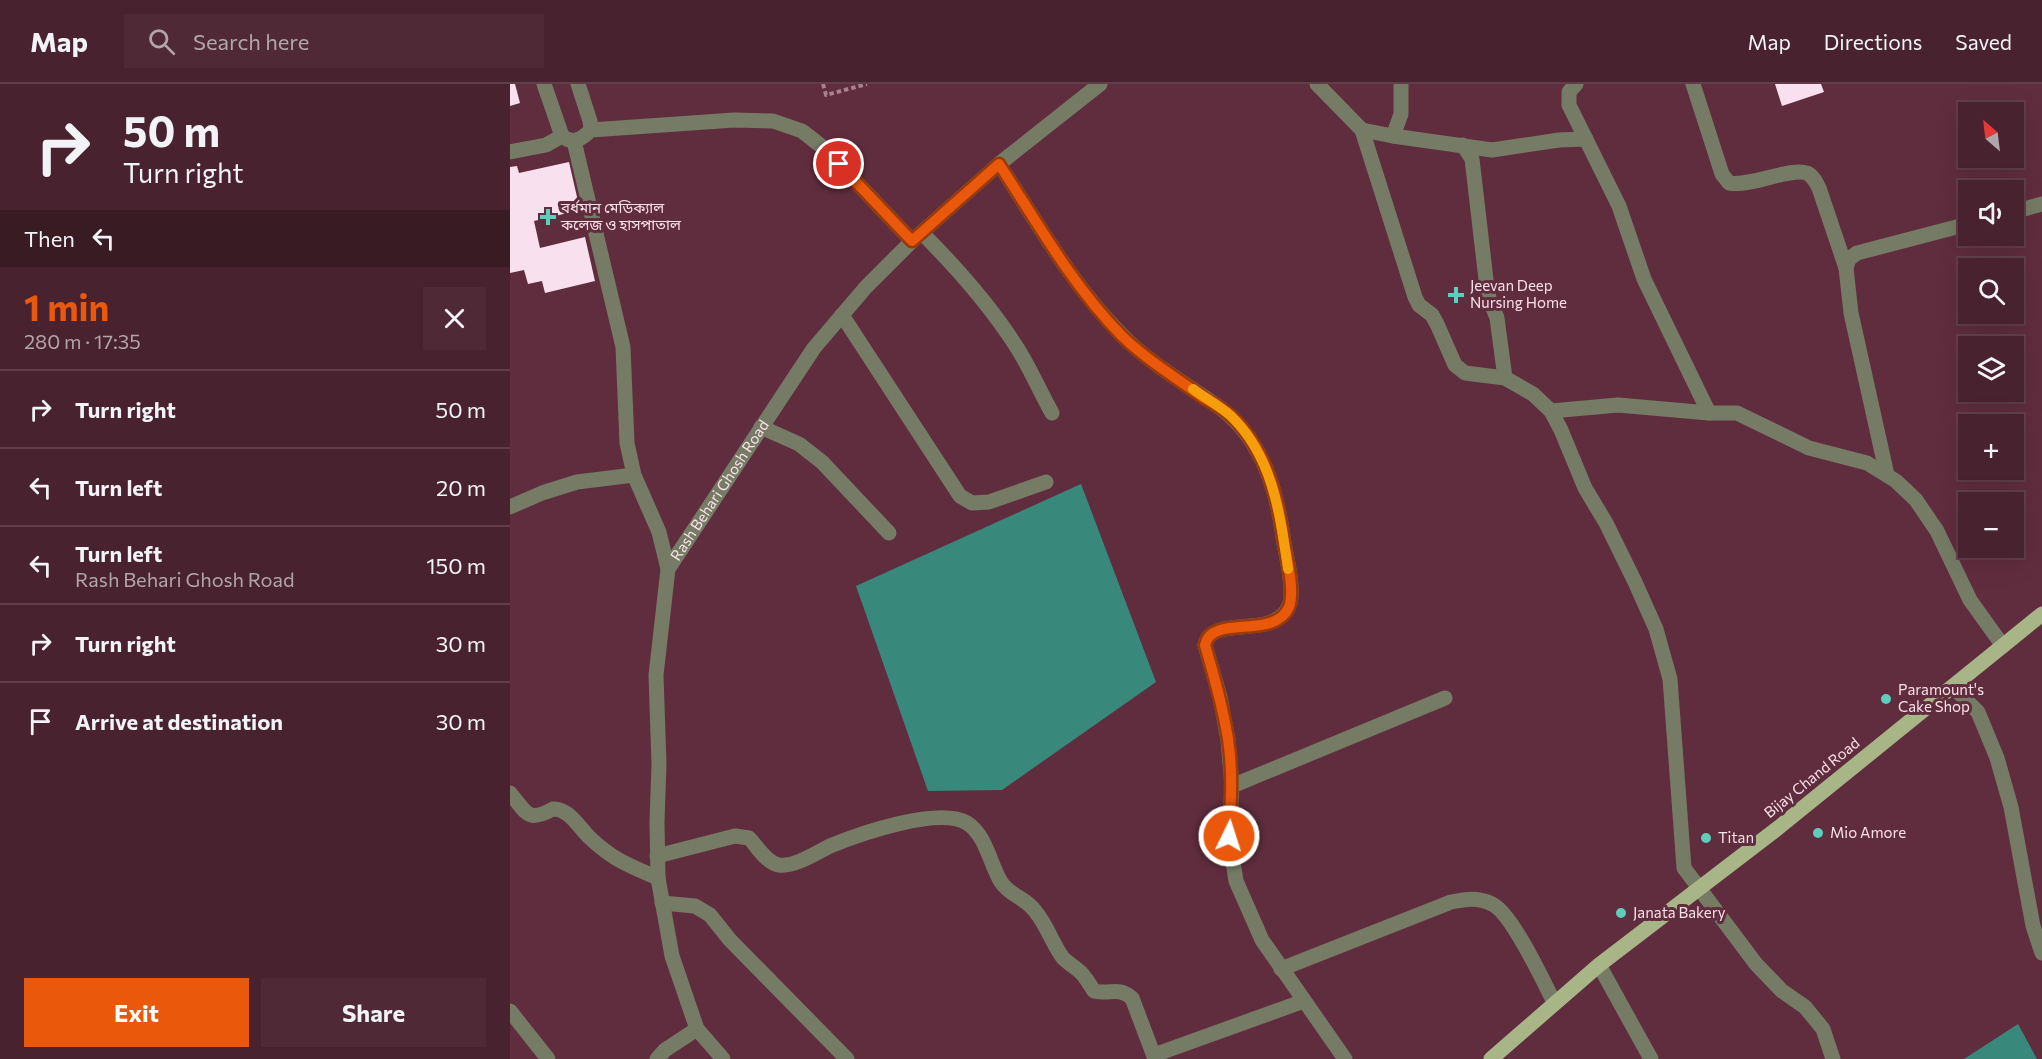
<!DOCTYPE html>
<meta charset="utf-8">
<style>
:root{--surface:#48222e;--page:#4f2a36;--text:#f1f3f6;--muted:#b1a4aa;--line:#603f4a;--accent:#ea580c}
body{margin:0;font-family:Commissioner,"Noto Sans Bengali",sans-serif;background:var(--page);color:var(--text);height:100vh;display:flex;flex-direction:column;font-size:22px;white-space:nowrap}
*{box-sizing:border-box;margin:0}
p{font-size:20px;color:var(--muted)}
.icon{flex:none;width:33px;height:33px;fill:none;stroke:currentColor;stroke-width:2;stroke-linecap:round;stroke-linejoin:round}
.map{position:relative;flex:1;overflow:hidden}
.drawer{display:flex;flex-direction:column;background:var(--surface);width:510px}
.drawer>*{flex:none}
.banner{background:#48222e;color:var(--text);overflow:hidden}
.needle{width:39px;rotate:332deg}
.fabs{position:absolute;left:1448px;top:18px;display:grid;gap:12px}
.fabs a{display:grid;place-items:center;width:66px;height:66px;border-radius:0px;background:var(--surface);box-shadow:0 6px 24px #0002,0 0 0 2px var(--line);font-size:30px}
.pin{position:absolute;display:grid;place-items:center;width:51px;height:51px;color:#fff;margin:-26px;border:3px solid #fff;border-radius:50%;box-shadow:0 2px 6px #0007}
.me{position:absolute;width:66px;margin:-33px;rotate:4deg;stroke-linejoin:round;filter:drop-shadow(0 0 4px #0008)}
.turn{display:flex;align-items:center;gap:21px;height:126px;padding:0 24px;font-size:27px}
.turn .icon{width:78px;height:78px;stroke-width:2.5}
.turn b{display:block;font-size:42px;line-height:51px}
.then{display:flex;align-items:center;height:57px;padding:0 24px;background:#0003;gap:12px;font-size:22px}
.round{display:grid;place-items:center;flex:none;width:63px;height:63px;border-radius:0px;background:var(--page)}
.overview{display:flex;align-items:center;justify-content:space-between;height:102px;padding:0 24px}
h1{font-size:36px;font-weight:700;line-height:45px;color:var(--accent)}
.primary-button{display:flex;gap:12px;margin-top:auto;padding:12px 24px}
.primary-button a{flex:1;height:69px;border-radius:0px;background:var(--accent);color:#fff;font-size:24px;font-weight:700;line-height:69px;text-align:center}
.primary-button a+a{background:var(--page);color:var(--text)}
ul{padding:0;list-style:none}
li{display:flex;align-items:center;gap:18px;height:78px;padding:0 24px;border-top:2px solid var(--line)}
li div{flex:1}
li b{display:block;font-size:22px}
li em{font-style:normal}
header{display:flex;align-items:center;gap:36px;box-sizing:border-box;height:84px;padding:0 30px;background:var(--surface);border-bottom:2px solid var(--line)}
header strong{font-size:28px}
nav{display:flex;gap:33px;margin-inline-start:auto;font-size:21px}
.search{width:420px;height:54px;background:var(--page);display:flex;align-items:center;gap:15px;box-sizing:border-box;padding:0 21px;border-radius:0px;color:var(--muted);font-size:22px}
main{display:flex;flex:1;min-height:0}
.map>svg:first-child{display:block}
.water{fill:#38897b}
.building{fill:#f8e0ef}
.lines{fill:none;stroke-linecap:round;stroke-linejoin:round}
.path{stroke:#a8818d;stroke-width:4;stroke-dasharray:4.5 3;stroke-linecap:butt}
.minor{stroke:#757b65;stroke-width:15}
.major{stroke:#a8b587;stroke-width:15}
.route-casing{stroke:#983908;stroke-width:15}
.route{stroke:#ea580c;stroke-width:10}
.slow{stroke:#f59e0b;stroke-width:10}
.poi-dot{fill:#5cceba;stroke:#602d3e;stroke-width:2}
.labels{text-anchor:middle;stroke-width:6;stroke-linejoin:round;paint-order:stroke}
.poi-label{font-size:15px;fill:#fbe1e8;stroke:#602d3e;text-anchor:start}
.street-label{font-size:15px;fill:#fbe1e8;stroke:#602d3e}
</style>
<header>
<strong>Map</strong>
<div class="search"><svg class="icon" aria-label="search" viewBox="0 0 24 24"><circle cx="10" cy="10" r="6"/><path d="M15 15l6 6"/></svg>Search here</div>
<nav><a>Map</a><a>Directions</a><a>Saved</a></nav>
</header>
<main>
<section class="drawer">
<div class="banner">
<div class="turn"><svg class="icon" aria-label="right" viewBox="0 0 24 24"><path d="M7 20v-9h11M14 6l5 5-5 5"/></svg><div><b>50 m</b>Turn right</div></div>
<div class="then">Then<svg class="icon" aria-label="left" viewBox="0 0 24 24"><path d="M17 20v-9H6M10 6l-5 5 5 5"/></svg></div>
</div>
<div class="overview"><div><h1>1 min</h1><p>280 m · 17:35</p></div><a class="round"><svg class="icon" aria-label="close" viewBox="0 0 24 24"><path d="M6 6l12 12M18 6L6 18"/></svg></a></div>
<ul>
<li><svg class="icon" aria-label="right" viewBox="0 0 24 24"><path d="M7 20v-9h11M14 6l5 5-5 5"/></svg><div><b>Turn right</b></div><em>50 m</em></li>
<li><svg class="icon" aria-label="left" viewBox="0 0 24 24"><path d="M17 20v-9H6M10 6l-5 5 5 5"/></svg><div><b>Turn left</b></div><em>20 m</em></li>
<li><svg class="icon" aria-label="left" viewBox="0 0 24 24"><path d="M17 20v-9H6M10 6l-5 5 5 5"/></svg><div><b>Turn left</b><p>Rash Behari Ghosh Road</p></div><em>150 m</em></li>
<li><svg class="icon" aria-label="right" viewBox="0 0 24 24"><path d="M7 20v-9h11M14 6l5 5-5 5"/></svg><div><b>Turn right</b></div><em>30 m</em></li>
<li><svg class="icon" aria-label="arrive" viewBox="0 0 24 24"><path d="M6 21V4h12l-3 4 3 4H6"/></svg><div><b>Arrive at destination</b></div><em>30 m</em></li>
</ul>
<div class="primary-button"><a>Exit</a><a>Share</a></div>
</section>
<div class="map">
<svg width="1532" height="975" viewBox="0 0 1532 975">
<rect width="100%" height="100%" fill="#602d3e"/>
<path class="water" d="M 571,400 L 646,598 L 492,706 L 418,707 L 346,502 Z
M 1508,940 L 1527,975 L 1454,975 Z"/>
<path class="building" d="M 0,0 L 5,0 L 10,19 L 0,22 Z
M 1265,0 L 1311,0 L 1314,8 L 1272,22 Z
M 59,78 L 70,126 L 24,137 L 30,164 L 75,153 L 85,197 L 35,209 L 32,197 L 18,200 L 14,186 L 0,189 L 0,83 L 7,82 L 9,89 Z"/>
<g class="lines">
<path class="path" d="M 313,0 L 316,11 L 357,0"/>
<g class="minor">
<path d="M 34,0 L 52,52 C 63,61 72,55 81,46 L 224,36 L 263,37 L 292,47 L 315,65 L 402,157"/>
<path d="M 68,0 L 80,37 L 81,46"/>
<path d="M 807,0 L 852,46 L 883,52 L 982,66 L 1049,56 L 1076,55"/>
<path d="M 1066,0 L 1059,8 L 1059,21 L 1109,122 L 1134,195 L 1199,329"/>
<path d="M 1183,0 L 1212,90 L 1219,99 C 1242,103 1280,83 1297,89 C 1303,92 1306,98 1309,104 L 1336,184"/>
<path d="M 852,46 L 905,213 L 909,221 L 922,231 L 927,240 L 945,281 L 955,289 L 995,294 L 1023,310 L 1041,327 L 1051,346 L 1075,404 L 1096,439 L 1125,498 L 1146,545 L 1160,595 L 1174,784 L 1246,880 L 1272,907 L 1295,923 L 1313,945 L 1323,975"/>
<path d="M 883,52 L 891,30 L 891,0"/>
<path d="M 64,57 L 113,263 L 117,359 L 124,391 L 149,448 L 158,485"/>
<path d="M 953,61 L 962,75 L 977,204 L 979,214 L 987,234 L 995,294"/>
<path d="M 0,68 L 36,61 L 52,52"/>
<path d="M 489,80 C 527,138 562,201 611,250 C 635,275 666,294 694,313 C 703,319 713,325 720,332 C 756,365 768,413 774,459 C 777,475 785,508 779,522 C 764,557 702,529 695,561 L 710,613 L 718,656 L 722,702 L 719,752 L 726,797 L 752,856 L 835,975"/>
<path d="M 1503,128 L 1532,120"/>
<path d="M 412,149 C 446,183 478,219 504,259 C 519,281 529,306 542,329"/>
<path d="M 332,231 L 450,412 L 462,419 L 479,418 L 536,398"/>
<path d="M 1041,327 L 1108,321 L 1199,329 L 1227,329 L 1299,364 L 1357,379 L 1386,397 L 1406,416 L 1427,447 L 1460,516 L 1493,562"/>
<path d="M 251,343 L 289,360 L 312,378 L 379,449"/>
<path d="M 1377,391 L 1341,229 L 1336,184 L 1339,175 L 1347,169 L 1458,140"/>
<path d="M 0,423 L 32,409 L 67,398 L 124,391"/>
<path d="M 1443,603 L 1468,628 L 1487,674 L 1501,723 L 1523,842 L 1532,869"/>
<path d="M 722,702 L 935,614"/>
<path d="M 0,709 C 17,729 17,739 43,725 C 58,724 69,743 79,753 C 103,776 118,781 148,794"/>
<path d="M 147,772 L 225,752 L 239,754 C 247,762 256,779 269,781 C 285,783 306,769 320,762 C 349,750 429,722 457,739 C 476,751 480,780 491,798 C 500,812 516,814 525,827 C 537,841 543,861 553,874 C 558,879 563,882 568,886 C 575,891 579,900 584,907 C 601,911 607,902 622,914 L 645,975"/>
<path d="M 152,819 L 185,822 L 200,831 L 220,856 L 337,975"/>
<path d="M 1089,881 L 1141,975"/>
<path d="M 771,885 L 941,818 C 956,815 968,813 982,820 C 1002,829 1033,897 1044,918"/>
<path d="M 0,927 L 38,975"/>
<path d="M 644,971 L 794,917"/>
<path d="M 147,975 L 155,966 L 187,945"/>
<path id="s1" d="M 213,975 L 187,945 L 162,872 L 148,794 L 147,738 L 149,680 L 146,591 L 158,485 L 304,264 L 356,203 L 402,157 L 489,80 L 590,0"/>
</g>
<path class="major" d="M 981,975 L 1089,881 L 1268,744 L 1532,530"/>
</g>
<g class="lines">
<defs>
<path id="route" d="M 329,80 L 402,157 L 489,80 C 527,138 562,201 611,251 C 635,275 667,294 694,314 C 703,319 713,325 721,332 C 756,365 768,413 774,459 C 777,475 785,508 779,523 C 764,557 702,529 695,561 C 704,592 713,623 718,655 C 723,687 721,719 719,752"/>
</defs>
<use href="#route" class="route-casing"/>
<use href="#route" class="route"/>
<path class="slow" d="M 683,305 C 695,314 710,322 721,332 C 763,373 770,430 778,485"/>
</g>
<g class="poi-dot">
<path d="M35 124h6v6h6v6h-6v6h-6v-6h-6v-6h6z"/>
<path d="M943 202h6v6h6v6h-6v6h-6v-6h-6v-6h6z"/>
<circle cx="1376" cy="615" r="6"/>
<circle cx="1308" cy="749" r="6"/>
<circle cx="1196" cy="754" r="6"/>
<circle cx="1111" cy="829" r="6"/>
</g>
<g class="labels">
<g class="poi-label">
<text x="51" y="129">বর্ধমান মেডিক্যাল<tspan x="51" dy="17">কলেজ ও হাসপাতাল</tspan></text>
<text x="960" y="207">Jeevan Deep<tspan x="960" dy="17">Nursing Home</tspan></text>
<text x="1388" y="611">Paramount's<tspan x="1388" dy="17">Cake Shop</tspan></text>
<text x="1320" y="754">Mio Amore</text>
<text x="1208" y="759">Titan</text>
<text x="1123" y="834">Janata Bakery</text>
</g>
<g class="street-label">
<text dy="5" stroke="none"><textPath href="#s1" startOffset="600">Rash Behari Ghosh Road</textPath></text>
<text transform="translate(1302 694) rotate(-39)" y="5">Bijay Chand Road</text>
</g>
</g>
</svg>
<div class="fabs">
<a><svg class="needle" viewBox="-14 -14 28 28"><path d="M0-13l5 13h-10z" fill="#e53935"/><path d="M0 13l5-13h-10z" fill="#b1a4aa"/></svg></a>
<a><svg class="icon" aria-label="sound" viewBox="0 0 24 24"><path d="M4 9h4l5-4v14l-5-4H4zM17 9q2 3 0 6"/></svg></a>
<a><svg class="icon" aria-label="search" viewBox="0 0 24 24"><circle cx="10" cy="10" r="6"/><path d="M15 15l6 6"/></svg></a>
<a><svg class="icon" aria-label="layers" viewBox="0 0 24 24"><path d="M12 4l9 5-9 5-9-5zM3 14l9 5 9-5"/></svg></a>
<a>+</a>
<a>−</a>
</div>
<div class="pin" style="left:329px;top:80px;background:#d93025"><svg class="icon" aria-label="arrive" viewBox="0 0 24 24"><path d="M6 21V4h12l-3 4 3 4H6"/></svg></div>
<svg class="me" style="left:719px;top:752px" viewBox="-20 -20 40 40"><circle r="17" fill="#ea580c" stroke="#fff" stroke-width="3"/><path d="M0-11L8 9 0 5-8 9z" fill="#fff"/></svg>
</div>
</main>
